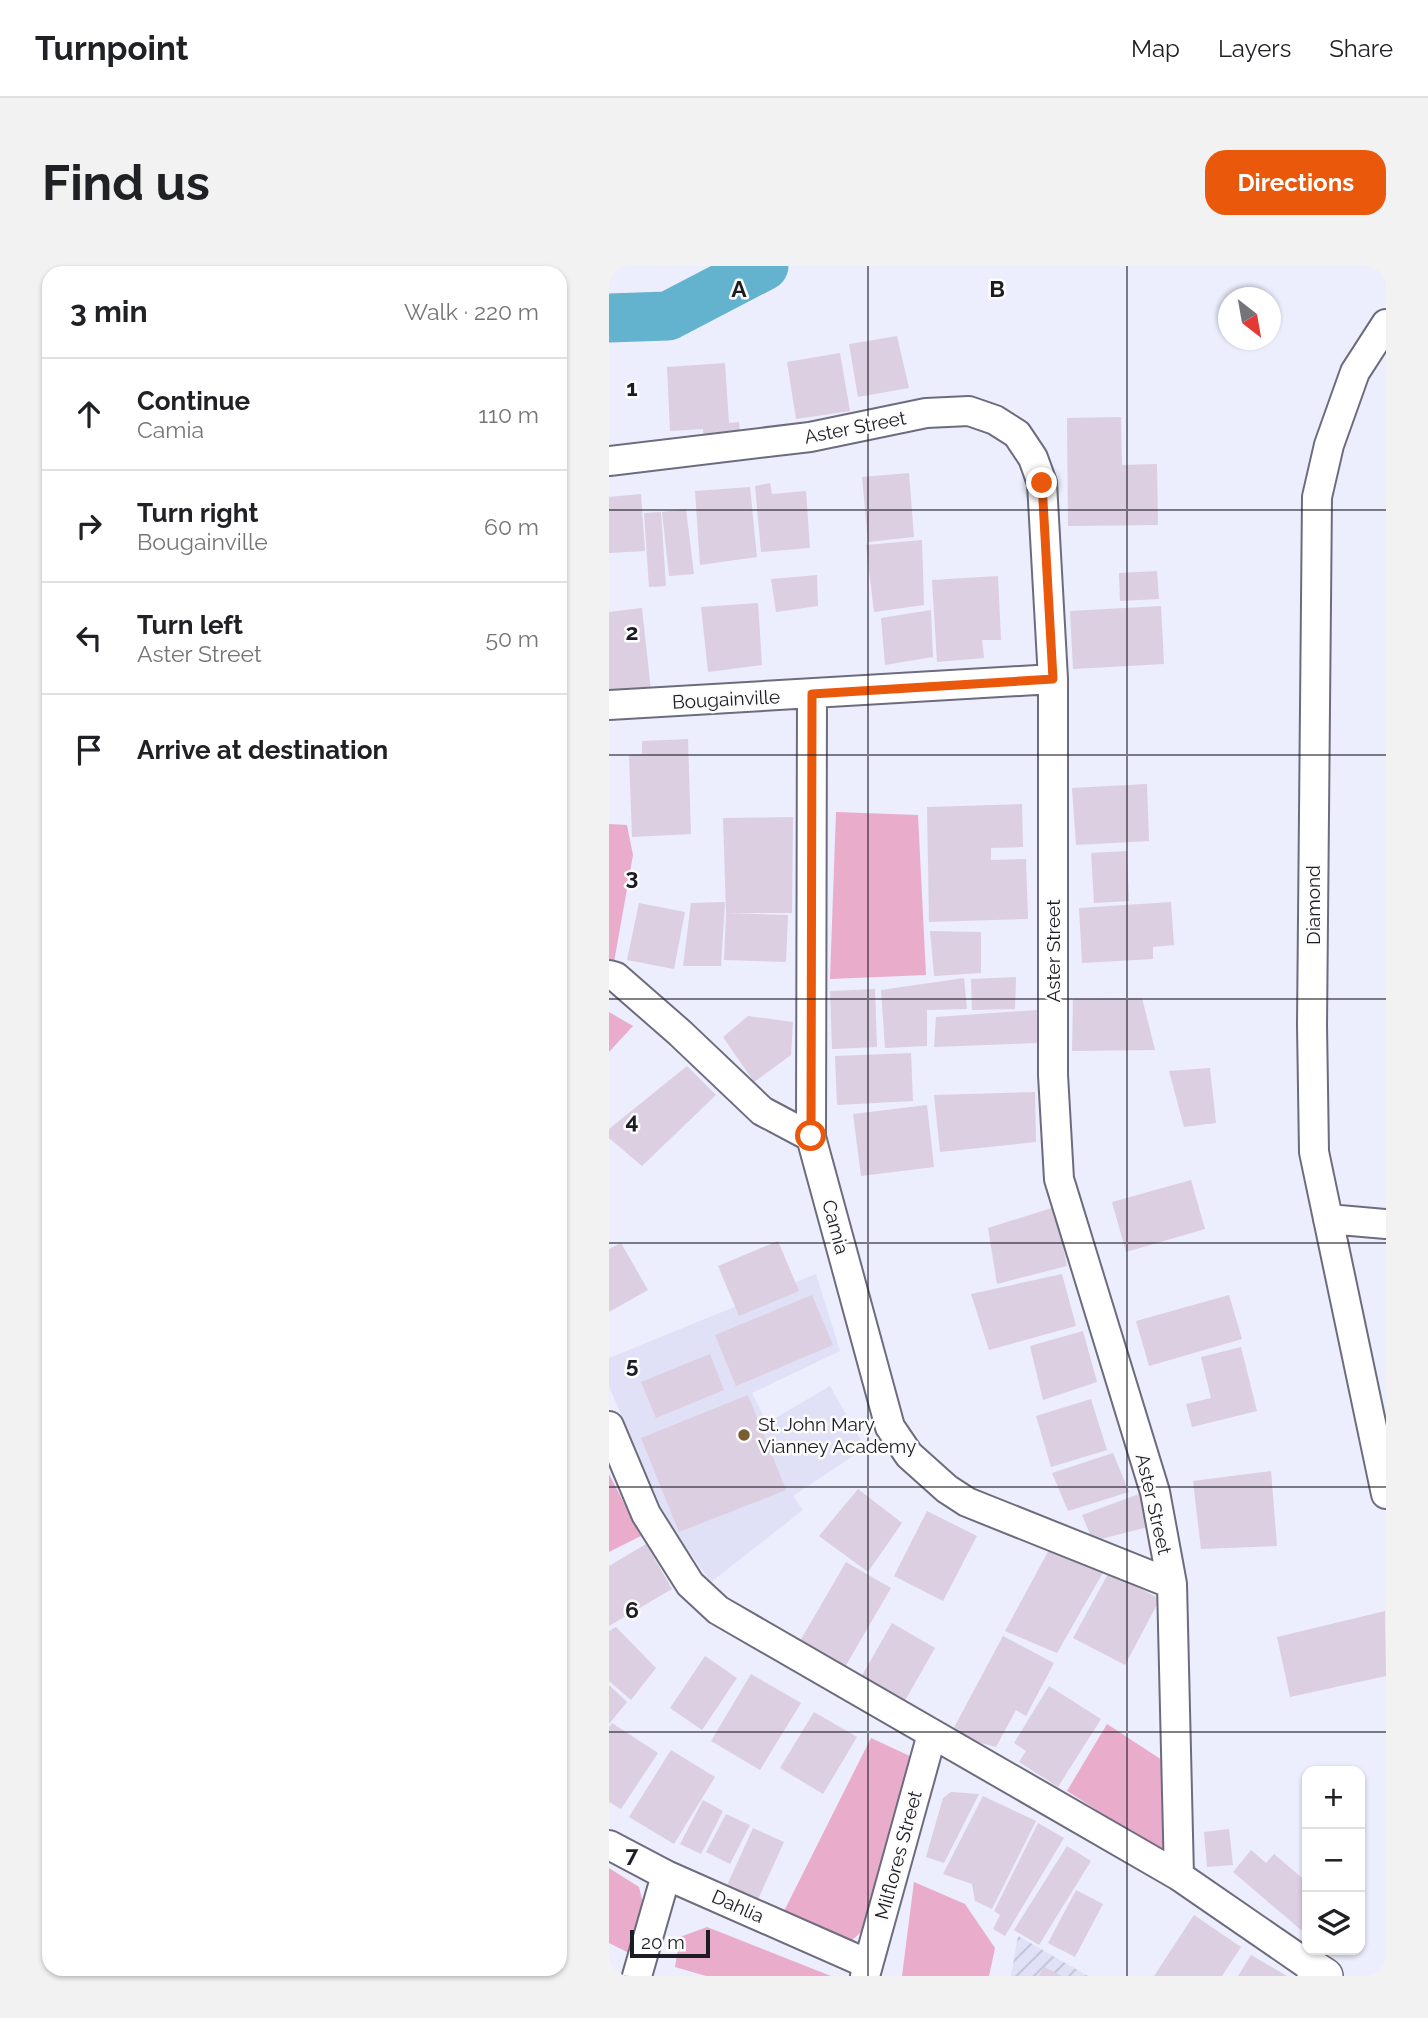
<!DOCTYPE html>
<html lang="en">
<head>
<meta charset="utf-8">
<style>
	:root { --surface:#fff; --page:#f2f2f2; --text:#202124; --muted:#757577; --line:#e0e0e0; --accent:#ea580c }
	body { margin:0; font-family:Raleway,sans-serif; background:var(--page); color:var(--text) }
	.controls { position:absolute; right:21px; bottom:21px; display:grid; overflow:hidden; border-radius:14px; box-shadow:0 2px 5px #0004 }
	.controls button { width:63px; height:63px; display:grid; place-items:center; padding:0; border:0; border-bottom:2px solid var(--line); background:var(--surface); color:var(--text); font:35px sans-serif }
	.compass { position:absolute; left:609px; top:21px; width:63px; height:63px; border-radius:50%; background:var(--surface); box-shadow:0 2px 5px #0004; rotate:149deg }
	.scale { position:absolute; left:21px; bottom:18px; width:80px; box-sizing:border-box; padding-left:7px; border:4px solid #1c1c23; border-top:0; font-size:19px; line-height:24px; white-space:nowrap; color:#1c1c23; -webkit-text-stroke:5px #fcfcfc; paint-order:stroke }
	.stop { position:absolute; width:21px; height:21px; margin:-16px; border:5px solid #ea580c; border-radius:50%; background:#fff }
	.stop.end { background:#ea580c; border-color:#fff; box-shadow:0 2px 7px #0008 }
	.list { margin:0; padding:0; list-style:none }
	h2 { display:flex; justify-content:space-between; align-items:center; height:91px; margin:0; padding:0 28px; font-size:30px }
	h2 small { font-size:23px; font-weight:400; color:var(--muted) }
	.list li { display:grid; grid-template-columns:46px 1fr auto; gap:21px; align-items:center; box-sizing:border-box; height:112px; padding:0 28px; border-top:2px solid var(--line) }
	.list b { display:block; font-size:26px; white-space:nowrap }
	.list p { margin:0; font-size:23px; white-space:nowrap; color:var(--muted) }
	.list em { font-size:23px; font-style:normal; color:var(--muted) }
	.icon { flex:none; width:38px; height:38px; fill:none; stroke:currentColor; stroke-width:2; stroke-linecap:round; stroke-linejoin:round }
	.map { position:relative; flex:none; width:777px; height:1710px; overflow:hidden; border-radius:21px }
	header { display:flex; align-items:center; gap:42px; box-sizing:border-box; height:98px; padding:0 35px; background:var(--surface); border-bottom:2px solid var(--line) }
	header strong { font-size:33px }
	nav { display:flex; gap:38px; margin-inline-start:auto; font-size:24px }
	.intro { display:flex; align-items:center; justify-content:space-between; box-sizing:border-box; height:168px; padding:0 42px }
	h1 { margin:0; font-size:49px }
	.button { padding:18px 32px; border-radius:21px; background:var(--accent); color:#fff; font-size:24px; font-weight:700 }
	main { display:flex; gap:42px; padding:0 42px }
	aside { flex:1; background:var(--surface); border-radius:21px; box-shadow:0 2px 5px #0004 }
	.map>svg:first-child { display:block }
	.built { fill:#e0e0f6 }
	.industrial { fill:url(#industrial-furrows) }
	.green { fill:#eaaccb }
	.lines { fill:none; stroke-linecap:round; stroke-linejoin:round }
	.river { stroke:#64b3ce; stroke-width:49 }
	.building { fill:#dccfe1 }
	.minor-casing { stroke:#6c6c7e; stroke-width:32 }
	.tertiary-casing { stroke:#6c6c7e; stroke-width:38 }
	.minor { stroke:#fff; stroke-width:28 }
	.tertiary { stroke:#fff; stroke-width:35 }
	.route { stroke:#ea580c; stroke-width:9 }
	.grid { fill:none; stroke:#1c1c23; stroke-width:2; stroke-opacity:0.55 }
	.poi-dot { fill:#785e30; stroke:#fcfcfc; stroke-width:2.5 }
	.labels { text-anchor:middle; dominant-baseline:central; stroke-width:5; stroke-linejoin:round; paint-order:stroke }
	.street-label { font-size:19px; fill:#1c1c23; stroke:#fcfcfc }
	.poi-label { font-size:19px; fill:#1c1c23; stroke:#fcfcfc; text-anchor:start }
	.grid-label { font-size:23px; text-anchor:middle; font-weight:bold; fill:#1c1c23; stroke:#fcfcfc; stroke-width:5; stroke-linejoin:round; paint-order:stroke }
</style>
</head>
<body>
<header>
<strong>Turnpoint</strong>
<nav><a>Map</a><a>Layers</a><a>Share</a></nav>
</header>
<div class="intro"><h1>Find us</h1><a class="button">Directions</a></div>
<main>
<aside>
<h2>3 min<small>Walk · 220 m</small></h2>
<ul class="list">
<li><svg class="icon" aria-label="ahead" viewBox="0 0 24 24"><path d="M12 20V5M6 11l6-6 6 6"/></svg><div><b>Continue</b><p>Camia</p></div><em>110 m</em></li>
<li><svg class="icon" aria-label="right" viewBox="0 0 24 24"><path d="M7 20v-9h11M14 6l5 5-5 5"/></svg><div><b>Turn right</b><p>Bougainville</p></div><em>60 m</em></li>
<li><svg class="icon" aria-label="left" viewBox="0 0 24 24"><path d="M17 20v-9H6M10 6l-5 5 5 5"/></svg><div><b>Turn left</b><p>Aster Street</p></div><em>50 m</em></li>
<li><svg class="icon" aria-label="arrive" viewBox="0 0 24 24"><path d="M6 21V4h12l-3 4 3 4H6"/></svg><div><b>Arrive at destination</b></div></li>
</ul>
</aside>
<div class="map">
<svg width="777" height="1710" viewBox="0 0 777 1710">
	<defs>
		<pattern id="industrial-furrows" width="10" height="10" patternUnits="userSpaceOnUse" patternTransform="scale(1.75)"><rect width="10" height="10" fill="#e0e0f6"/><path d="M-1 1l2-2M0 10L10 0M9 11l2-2" fill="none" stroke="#c0c0d3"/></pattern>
	</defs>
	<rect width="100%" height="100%" fill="#ecedfd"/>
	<path class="built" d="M 207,1008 L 231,1085 L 143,1127 L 158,1157 L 221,1120 L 256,1182 L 184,1230 L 194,1244 L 102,1316 L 69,1270 L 50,1238 L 0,1120 L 0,1092 Z"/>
	<path class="industrial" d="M 409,1670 L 479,1710 L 402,1710 Z"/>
	<path class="green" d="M 227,546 L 309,549 L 317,709 L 221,713 Z
		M 0,558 L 18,559 L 24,589 L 4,702 L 0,700 Z
		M 0,746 L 24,760 L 0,786 Z
		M 0,1208 L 32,1270 L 0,1286 Z
		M 498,1458 L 553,1494 L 555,1587 L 458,1525 Z
		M 262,1472 L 305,1492 L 260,1659 L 241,1676 L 173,1649 Z
		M 0,1602 L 30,1621 L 37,1649 L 26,1690 L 0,1677 Z
		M 305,1616 L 356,1638 L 386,1682 L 380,1710 L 293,1710 Z
		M 98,1661 L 222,1710 L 97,1710 L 66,1701 L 71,1671 Z"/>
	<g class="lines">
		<path class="river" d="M 0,52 L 59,50 L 155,0"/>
	</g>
	<path class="building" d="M 288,70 L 300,122 L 249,131 L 240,78 Z
		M 231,87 L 241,145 L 187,153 L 178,96 Z
		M 116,97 L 120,157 L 130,156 L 132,178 L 95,181 L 94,163 L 61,165 L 58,101 Z
		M 512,151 L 513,199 L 548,198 L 549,259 L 459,260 L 458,152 Z
		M 300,207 L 305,271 L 259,276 L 253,211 Z
		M 161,217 L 163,228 L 197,225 L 201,282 L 152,286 L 146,220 Z
		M 141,221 L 148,291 L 91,299 L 86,225 Z
		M 32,228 L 36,285 L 0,287 L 0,231 Z
		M 77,243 L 85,308 L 60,310 L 53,246 Z
		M 52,246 L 57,320 L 40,321 L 35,247 Z
		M 313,274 L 315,339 L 265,346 L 257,279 Z
		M 548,305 L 550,333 L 511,335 L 510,307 Z
		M 208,309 L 209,340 L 167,346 L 162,313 Z
		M 389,310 L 392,374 L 373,374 L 375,392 L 328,396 L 323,314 Z
		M 149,337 L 153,399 L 99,406 L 92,341 Z
		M 552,340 L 555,398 L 464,403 L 461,345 Z
		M 33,342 L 42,425 L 0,433 L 0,346 Z
		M 322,344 L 324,391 L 276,399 L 272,352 Z
		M 79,473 L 82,568 L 23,571 L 20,489 L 33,488 L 33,475 Z
		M 538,518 L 540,575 L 467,579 L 463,522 Z
		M 413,538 L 414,581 L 382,582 L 382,594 L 417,593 L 419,653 L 320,656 L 318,541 Z
		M 184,551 L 183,647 L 117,647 L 114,552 Z
		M 518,585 L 520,635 L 485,637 L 482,587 Z
		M 116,636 L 112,700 L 74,700 L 82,637 Z
		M 562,636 L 565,679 L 544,681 L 544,693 L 473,697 L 470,642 Z
		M 30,637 L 76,646 L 65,703 L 18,694 Z
		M 117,647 L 179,649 L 177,696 L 115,694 Z
		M 321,665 L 372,666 L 372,707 L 325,710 Z
		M 407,711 L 406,743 L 363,744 L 362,713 Z
		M 355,712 L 358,743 L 318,744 L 318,780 L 276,782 L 272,724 Z
		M 266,723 L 268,781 L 223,783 L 221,725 Z
		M 533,732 L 546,784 L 463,785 L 464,733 Z
		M 429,744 L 428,777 L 325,781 L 327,751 Z
		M 139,750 L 184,756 L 182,789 L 145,816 L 114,771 Z
		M 302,787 L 304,835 L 228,839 L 226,790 Z
		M 78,800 L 107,829 L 33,900 L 0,872 L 0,863 Z
		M 601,802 L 607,857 L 575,861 L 560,805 Z
		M 426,826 L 427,876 L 331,886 L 325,829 Z
		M 318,839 L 325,901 L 252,910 L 244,848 Z
		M 582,914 L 596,963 L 517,986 L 503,936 Z
		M 446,941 L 458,1000 L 388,1018 L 379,962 Z
		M 169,975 L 190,1025 L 130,1050 L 109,1000 Z
		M 12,977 L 39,1024 L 0,1046 L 0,983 Z
		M 453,1008 L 467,1060 L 380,1084 L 362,1028 Z
		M 203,1029 L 224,1079 L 127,1120 L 106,1069 Z
		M 620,1029 L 633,1073 L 540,1100 L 527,1055 Z
		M 474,1065 L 488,1116 L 434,1134 L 421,1080 Z
		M 632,1081 L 648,1145 L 583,1161 L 577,1138 L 602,1132 L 592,1091 Z
		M 101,1088 L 115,1124 L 47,1152 L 32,1116 Z
		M 139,1129 L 177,1224 L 70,1266 L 32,1172 Z
		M 482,1133 L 498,1184 L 442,1201 L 427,1150 Z
		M 504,1187 L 520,1226 L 459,1245 L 443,1207 Z
		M 662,1205 L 668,1280 L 592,1283 L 584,1215 Z
		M 249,1223 L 293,1257 L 259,1306 L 210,1270 Z
		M 530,1228 L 543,1260 L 484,1275 L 473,1249 Z
		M 318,1245 L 368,1270 L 334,1335 L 285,1310 Z
		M 37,1278 L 63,1323 L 0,1360 L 0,1300 Z
		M 442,1280 L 496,1303 L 448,1387 L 396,1365 Z
		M 237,1296 L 282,1322 L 236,1401 L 191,1375 Z
		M 500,1306 L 551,1333 L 516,1399 L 464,1372 Z
		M 776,1345 L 777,1410 L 681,1431 L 668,1371 Z
		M 283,1357 L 326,1382 L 294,1438 L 251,1413 Z
		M 7,1361 L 47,1402 L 22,1434 L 0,1415 L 0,1365 Z
		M 394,1370 L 445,1397 L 417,1450 L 407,1444 L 387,1481 L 341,1469 Z
		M 96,1390 L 128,1412 L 93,1464 L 61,1442 Z
		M 142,1408 L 192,1437 L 151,1504 L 102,1475 Z
		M 0,1419 L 18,1436 L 0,1458 Z
		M 440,1420 L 492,1453 L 449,1521 L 410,1496 L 417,1485 L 405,1477 Z
		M 205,1446 L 248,1471 L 214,1528 L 171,1502 Z
		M 3,1457 L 49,1487 L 12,1543 L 0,1536 L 0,1461 Z
		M 62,1484 L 106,1511 L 65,1578 L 20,1551 Z
		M 342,1526 L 370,1528 L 335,1597 L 317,1591 L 334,1532 Z
		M 374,1530 L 427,1555 L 383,1643 L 366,1635 L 363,1618 L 334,1608 Z
		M 94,1534 L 114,1545 L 92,1588 L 71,1578 Z
		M 117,1548 L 141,1559 L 121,1598 L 97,1586 Z
		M 429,1557 L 455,1572 L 396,1670 L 384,1663 L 391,1649 L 385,1645 Z
		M 144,1562 L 175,1576 L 146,1640 L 115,1626 Z
		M 620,1563 L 624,1599 L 598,1601 L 595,1566 Z
		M 458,1580 L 482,1595 L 430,1679 L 405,1664 Z
		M 642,1584 L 657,1597 L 665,1588 L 698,1616 L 693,1624 L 698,1628 L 698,1656 L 692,1664 L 624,1606 Z
		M 467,1624 L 494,1638 L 466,1691 L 439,1677 Z
		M 585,1649 L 632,1681 L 613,1710 L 545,1710 Z
		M 642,1689 L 678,1710 L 629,1710 Z
		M 435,1701 L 453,1710 L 430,1710 Z"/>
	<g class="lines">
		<g class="minor-casing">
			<path id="minor" d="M 777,58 L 746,106 L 720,179 L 708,231 L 703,759 L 705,886 L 777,1228
				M 0,195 L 201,171 L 317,147 L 360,145 L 386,154 L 408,168 L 424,192 L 433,217 L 444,413 L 444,809 L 450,913 L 546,1226 L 563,1318 L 570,1610
				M 203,428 L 202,871 L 281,1161 L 300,1189 L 338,1223 L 358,1236 L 563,1318
				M 0,439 L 444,413
				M 0,709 L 7,711 L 71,767 L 153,845 L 202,871
				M 719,953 L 777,958
				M 0,1160 L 37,1248 L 81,1318 L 109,1344 L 570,1610 L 705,1703
				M 0,1579 L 57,1609 L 259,1698
				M 28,1710 L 57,1609
				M 256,1710 L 323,1468"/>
		</g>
		<g class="tertiary-casing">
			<path id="tertiary" d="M 705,1703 L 716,1710"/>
		</g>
		<use href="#minor" class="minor"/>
		<use href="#tertiary" class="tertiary"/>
	</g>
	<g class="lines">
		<path class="route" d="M 202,870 L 203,428 L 444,413 L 433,217"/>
	</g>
	<path class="grid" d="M 259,0 L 259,1710M 518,0 L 518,1710M 0,244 L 777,244M 0,489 L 777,489M 0,733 L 777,733M 0,977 L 777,977M 0,1221 L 777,1221M 0,1466 L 777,1466"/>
	<circle class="poi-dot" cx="135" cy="1169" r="7"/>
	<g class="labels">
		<g class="street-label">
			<text transform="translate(246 161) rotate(-11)">Aster Street</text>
			<text transform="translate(117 433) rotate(-3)">Bougainville</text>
			<text transform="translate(704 639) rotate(-90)">Diamond</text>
			<text transform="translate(444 685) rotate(-90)">Aster Street</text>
			<text transform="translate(227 961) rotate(75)">Camia</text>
			<text transform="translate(545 1238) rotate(77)">Aster Street</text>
			<text transform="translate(289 1589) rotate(-75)">Milflores Street</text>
			<text transform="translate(129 1640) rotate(24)">Dahlia</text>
		</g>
		<g class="poi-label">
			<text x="149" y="1158">St. John Mary<tspan x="149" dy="22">Vianney Academy</tspan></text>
		</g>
	</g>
	<g class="grid-label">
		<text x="130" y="31">A</text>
		<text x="388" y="31">B</text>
		<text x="23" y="130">1</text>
		<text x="23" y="374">2</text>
		<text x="23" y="619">3</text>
		<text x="23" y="863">4</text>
		<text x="23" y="1107">5</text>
		<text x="23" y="1352">6</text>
		<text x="23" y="1596">7</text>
	</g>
</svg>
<div class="controls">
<button>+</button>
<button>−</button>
<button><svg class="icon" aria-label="layers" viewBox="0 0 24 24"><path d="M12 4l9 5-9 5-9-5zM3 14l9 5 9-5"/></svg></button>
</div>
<svg class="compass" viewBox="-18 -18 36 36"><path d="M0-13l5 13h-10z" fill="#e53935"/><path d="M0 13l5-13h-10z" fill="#757577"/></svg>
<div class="scale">20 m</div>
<div class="stop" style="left:202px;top:870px"></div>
<div class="stop end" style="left:433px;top:217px"></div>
</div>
</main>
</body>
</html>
